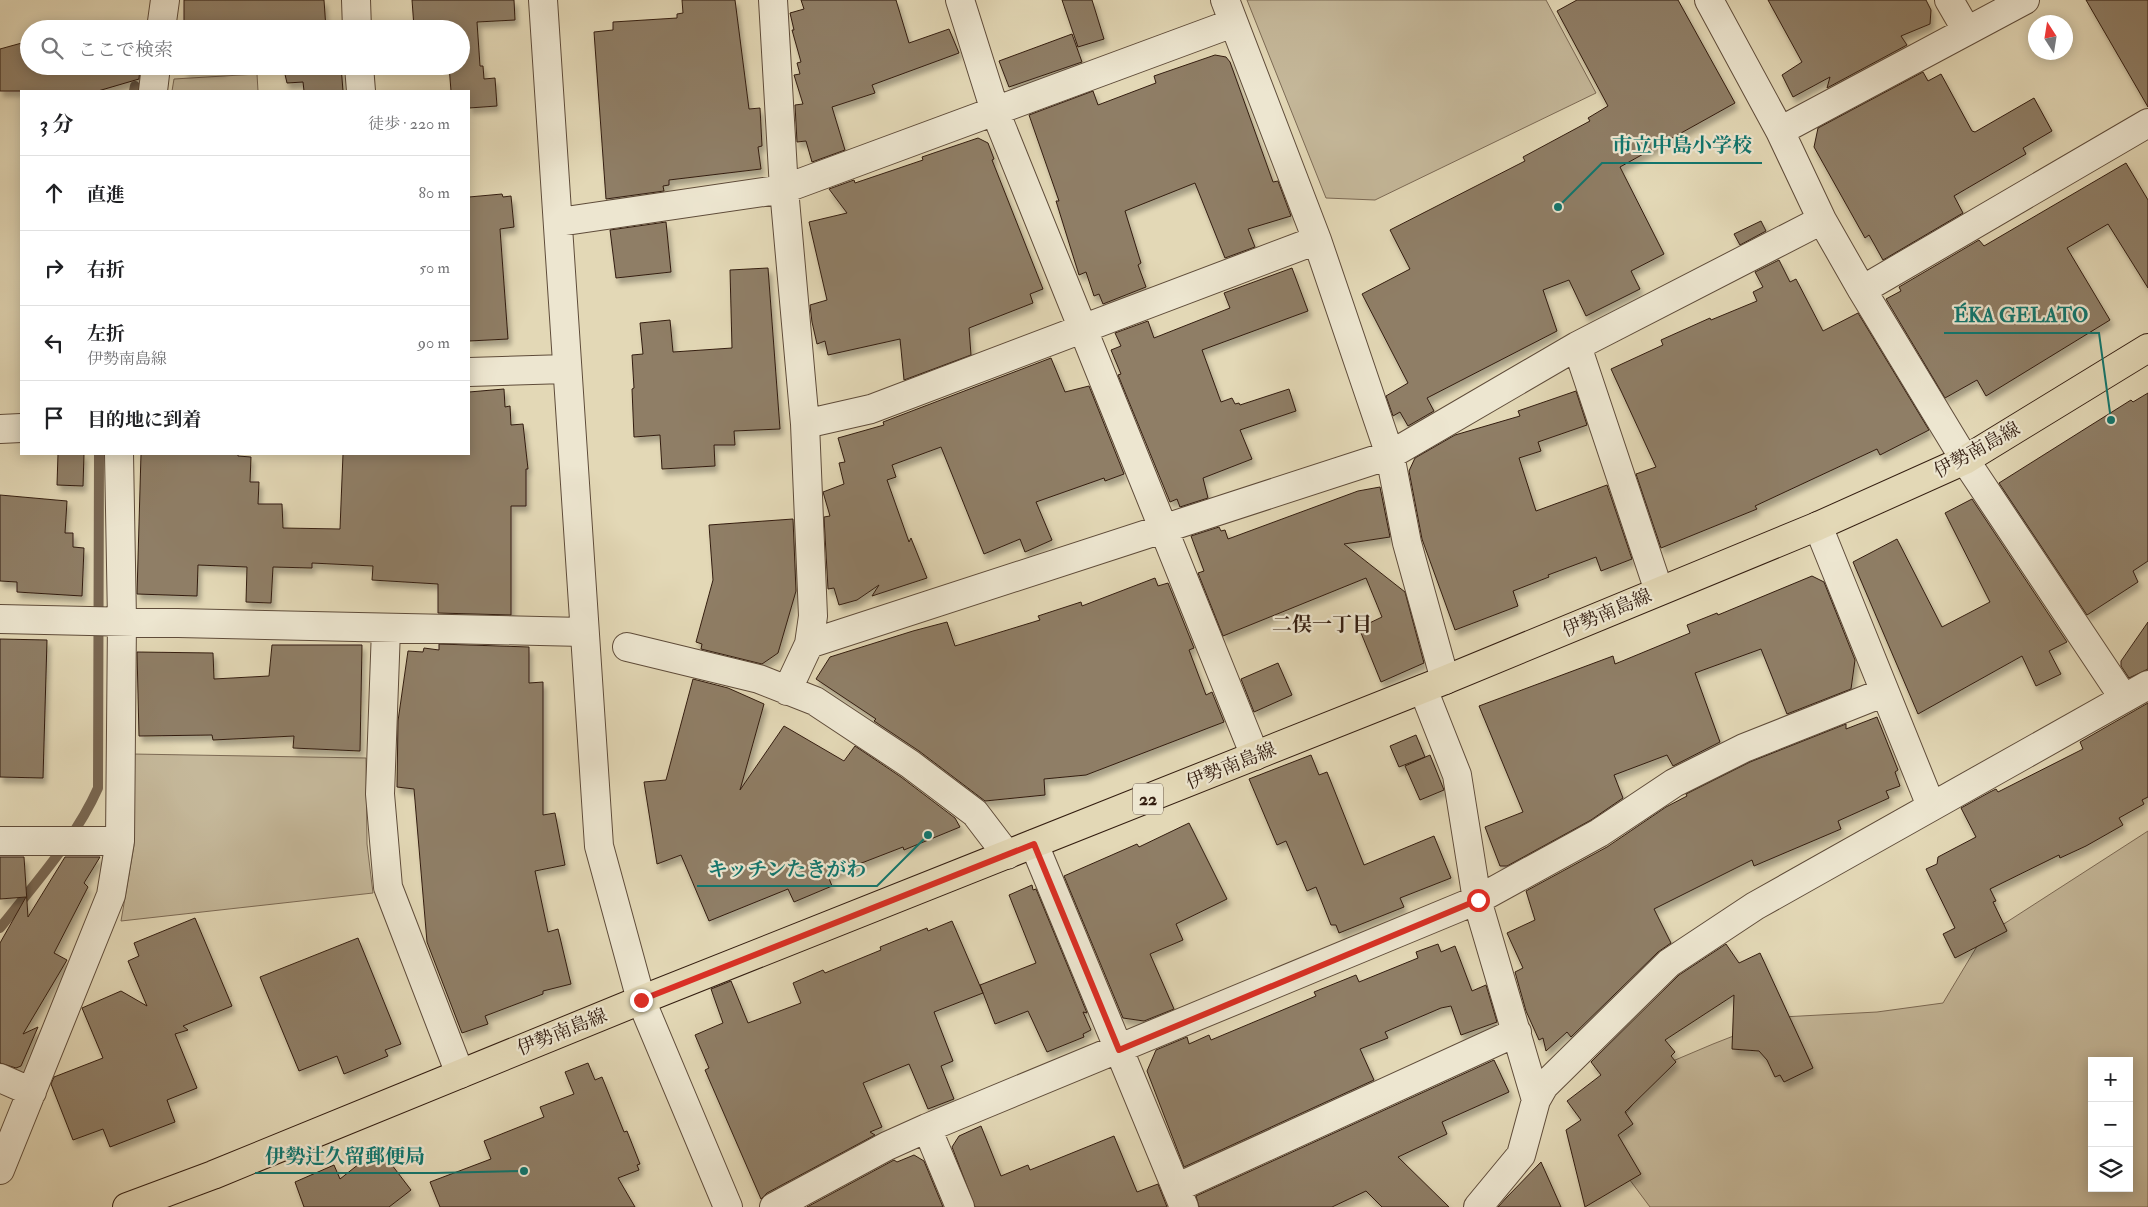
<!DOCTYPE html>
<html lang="ja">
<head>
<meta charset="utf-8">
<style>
	:root { --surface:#fff; --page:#f6f6f6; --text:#202124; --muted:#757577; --line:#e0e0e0 }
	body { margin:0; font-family:"IM FELL Double Pica","Noto Serif JP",serif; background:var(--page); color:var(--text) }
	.controls { position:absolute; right:15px; bottom:15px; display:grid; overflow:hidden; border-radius:0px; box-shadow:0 2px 12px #0003 }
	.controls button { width:45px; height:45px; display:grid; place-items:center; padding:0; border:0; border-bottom:1px solid var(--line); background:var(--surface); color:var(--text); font:25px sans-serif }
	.compass { position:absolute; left:2028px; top:15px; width:45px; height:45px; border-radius:50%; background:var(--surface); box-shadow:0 2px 12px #0003; rotate:348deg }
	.stop { position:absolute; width:15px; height:15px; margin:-11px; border:4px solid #d93025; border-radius:50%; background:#fff }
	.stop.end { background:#d93025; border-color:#fff; box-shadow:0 1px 5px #0008 }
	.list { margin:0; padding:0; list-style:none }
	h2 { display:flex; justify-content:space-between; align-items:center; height:65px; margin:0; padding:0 20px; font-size:21px }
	h2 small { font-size:16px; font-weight:400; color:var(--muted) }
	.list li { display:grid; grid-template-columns:32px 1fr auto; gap:15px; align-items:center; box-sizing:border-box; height:75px; padding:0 20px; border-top:1px solid var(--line) }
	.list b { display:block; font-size:19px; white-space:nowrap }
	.list p { margin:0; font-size:16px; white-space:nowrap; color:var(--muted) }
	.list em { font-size:16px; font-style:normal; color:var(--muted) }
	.icon { flex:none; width:28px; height:28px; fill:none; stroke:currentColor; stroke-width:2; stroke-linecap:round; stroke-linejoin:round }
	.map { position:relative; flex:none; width:2148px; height:1207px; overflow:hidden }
	.search { position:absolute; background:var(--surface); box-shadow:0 2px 12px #0003; left:20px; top:20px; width:450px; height:55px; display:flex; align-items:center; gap:12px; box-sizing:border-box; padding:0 18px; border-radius:28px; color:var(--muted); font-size:19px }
	.panel { position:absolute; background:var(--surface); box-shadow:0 2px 12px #0003; left:20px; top:90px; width:450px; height:365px; border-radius:0px }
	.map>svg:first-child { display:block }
	.green { fill:#c5b89a; stroke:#7c6a55; fill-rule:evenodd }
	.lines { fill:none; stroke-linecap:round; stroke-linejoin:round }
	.stream { stroke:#796752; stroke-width:10 }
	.building { fill:#8f7e66; stroke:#331d10; filter:url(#shadow) }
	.minor-casing { stroke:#5f4c3a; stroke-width:30 }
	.major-casing { stroke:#331d10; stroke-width:30 }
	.minor { stroke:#ede6d0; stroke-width:28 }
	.major { stroke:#e3d8b6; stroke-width:28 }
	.route { stroke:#d93025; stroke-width:6 }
	.labels { text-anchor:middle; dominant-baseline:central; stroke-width:4.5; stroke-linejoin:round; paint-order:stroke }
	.shield { fill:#ede6d0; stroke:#6b594a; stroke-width:1 }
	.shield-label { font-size:18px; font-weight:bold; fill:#331d10 }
	.street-label { font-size:19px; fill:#331d10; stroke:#ede6d0 }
	.neighbourhood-label { font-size:20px; font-weight:bold; fill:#331d10; stroke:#ede6d0 }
	.leader { fill:none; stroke:#0f766e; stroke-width:2 }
	.callout-dot { fill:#0f766e; stroke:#ede6d0; stroke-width:2 }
	.callout-label { font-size:20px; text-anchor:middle; font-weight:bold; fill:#0f766e; stroke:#ede6d0; stroke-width:4.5; stroke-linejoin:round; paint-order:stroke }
</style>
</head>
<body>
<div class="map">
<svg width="2148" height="1207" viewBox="0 0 2148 1207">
	<defs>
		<filter id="shadow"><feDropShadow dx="3" dy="5.5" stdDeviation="2.5" flood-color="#0004"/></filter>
	</defs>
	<rect width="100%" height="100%" fill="#e3d8b6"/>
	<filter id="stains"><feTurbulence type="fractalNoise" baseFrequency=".004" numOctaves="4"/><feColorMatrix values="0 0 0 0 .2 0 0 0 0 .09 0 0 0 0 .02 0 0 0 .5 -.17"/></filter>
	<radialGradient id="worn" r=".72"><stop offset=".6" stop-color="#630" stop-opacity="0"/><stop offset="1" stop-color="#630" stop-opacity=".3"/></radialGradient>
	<path class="green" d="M 1247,0 L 1546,0 L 1596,93 L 1375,200 L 1326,198 Z
		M 257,74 L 258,91 L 172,91 L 174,79 Z
		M 132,754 L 366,758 L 367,844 L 373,893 L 121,921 L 134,845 Z
		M 2148,831 L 2148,1207 L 1650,1207 L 1603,1144 L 1661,1066 L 1713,1044 L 1782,1017 L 1877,1012 L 1943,1003 L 1982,938 ZM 2092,1061 L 2129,1061 L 2129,1188 L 2092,1188 Z"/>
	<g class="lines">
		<path class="stream" d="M 134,91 L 135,86
			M 0,928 C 34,884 75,840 98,788 L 99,454"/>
	</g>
	<path class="building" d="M 184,0 L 324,0 L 326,29 L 184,29 Z
		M 412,0 L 514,0 L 515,20 L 477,22 L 480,66 L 483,66 L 484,79 L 495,78 L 497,106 L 469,108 L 469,91 L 451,91 L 449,66 L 461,66 L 461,29 L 446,29 L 446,24 L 414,27 Z
		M 682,0 L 735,0 L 749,109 L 760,108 L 762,146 L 758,147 L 761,169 L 669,180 L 669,185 L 663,186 L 664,191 L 606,199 L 594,32 L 613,30 L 613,22 L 677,18 L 677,14 L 683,13 Z
		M 801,0 L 896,0 L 909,43 L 949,29 L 959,53 L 872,85 L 875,93 L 832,107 L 845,150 L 812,162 L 806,141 L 797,142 L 795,105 L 803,104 L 794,75 L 800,74 L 797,63 L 801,62 L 792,30 L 794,30 L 790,13 L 804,9 Z
		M 1062,0 L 1092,0 L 1104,39 L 1078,47 Z
		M 1577,0 L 1678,0 L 1735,103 L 1620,167 L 1664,254 L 1631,271 L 1640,289 L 1586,316 L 1569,280 L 1543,290 L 1557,331 L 1427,398 L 1434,411 L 1408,426 L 1400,412 L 1393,416 L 1386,396 L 1408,383 L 1362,294 L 1410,269 L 1390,230 L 1525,161 L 1523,157 L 1590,121 L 1588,118 L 1608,106 L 1557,11 Z
		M 1768,0 L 1926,0 L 1931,10 L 1930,24 L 1901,36 L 1907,45 L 1827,88 L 1830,77 L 1793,97 L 1782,75 L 1802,62 Z
		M 2086,0 L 2148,0 L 2148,107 Z
		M 1072,34 L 1082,62 L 1009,87 L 999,61 Z
		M 29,41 L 29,66 L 140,66 L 139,79 L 98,91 L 0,91 L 0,49 Z
		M 1215,55 L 1226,57 L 1230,62 L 1273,182 L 1278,181 L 1291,216 L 1248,229 L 1255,247 L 1225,258 L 1195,183 L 1125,211 L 1141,263 L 1138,265 L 1146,287 L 1103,304 L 1099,294 L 1094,296 L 1086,272 L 1079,275 L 1056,201 L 1059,201 L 1029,115 L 1093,91 L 1098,105 L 1156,83 L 1154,76 Z
		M 185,66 L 223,66 L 223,70 L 185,71 Z
		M 283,66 L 341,66 L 343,91 L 304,91 L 303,82 L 287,83 Z
		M 1923,72 L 1928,81 L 1941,74 L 1972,131 L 1975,132 L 2034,98 L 2052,131 L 2023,148 L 2026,154 L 1954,196 L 1963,213 L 1883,260 L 1869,235 L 1865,238 L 1814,147 L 1818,128 Z
		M 978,138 L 988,143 L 994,159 L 992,160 L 1043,289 L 1030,294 L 1033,303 L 969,328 L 971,355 L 904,380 L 900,339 L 828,355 L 825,341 L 817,344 L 812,322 L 810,305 L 827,300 L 809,222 L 847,213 L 829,189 L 854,180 L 855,183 L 923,160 L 922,157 Z
		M 2126,163 L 2148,200 L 2148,288 L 2108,224 L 2067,248 L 2110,320 L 1986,396 L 1977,380 L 1945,398 L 1886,299 L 1901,291 L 1899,287 L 1979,240 L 1984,246 Z
		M 502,194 L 503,197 L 511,196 L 514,227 L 500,229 L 508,339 L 469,341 L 469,197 Z
		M 1761,221 L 1766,231 L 1740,245 L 1734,234 Z
		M 666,222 L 671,272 L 616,278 L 610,230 Z
		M 1779,260 L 1790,282 L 1796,279 L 1823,331 L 1858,313 L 1929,430 L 1880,455 L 1877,449 L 1755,506 L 1757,509 L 1661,548 L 1636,474 L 1656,467 L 1611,369 L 1663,345 L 1661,340 L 1710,318 L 1711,320 L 1757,301 L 1753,292 L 1763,287 L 1755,272 Z
		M 768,268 L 780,429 L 734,431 L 735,445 L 714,445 L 715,466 L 662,469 L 660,435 L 634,437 L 632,389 L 634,388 L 632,355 L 643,354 L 640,323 L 670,320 L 673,352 L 732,348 L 730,270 Z
		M 1292,268 L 1308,311 L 1202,350 L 1221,402 L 1232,398 L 1235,404 L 1239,403 L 1240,405 L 1289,389 L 1296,411 L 1240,430 L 1252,459 L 1203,478 L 1208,498 L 1180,507 L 1177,499 L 1170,502 L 1118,375 L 1121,374 L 1111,350 L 1121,346 L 1115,333 L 1148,321 L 1154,338 L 1230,308 L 1224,293 Z
		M 1051,358 L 1065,392 L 1089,386 L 1124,474 L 1105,481 L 1104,478 L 1036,502 L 1052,540 L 1025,552 L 1020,539 L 984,554 L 941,447 L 892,465 L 896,477 L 887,480 L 909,542 L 911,538 L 927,578 L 872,596 L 879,585 L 857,600 L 839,605 L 834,588 L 828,589 L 824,517 L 830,516 L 823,492 L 844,484 L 839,463 L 845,462 L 838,438 L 884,425 L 883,422 Z
		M 504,389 L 505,407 L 510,406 L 511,425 L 523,424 L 528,469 L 526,469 L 526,506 L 511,506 L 511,615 L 438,613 L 438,584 L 372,580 L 373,566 L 312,563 L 312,568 L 273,567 L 271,603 L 246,602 L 247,567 L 198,565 L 197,596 L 137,594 L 141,454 L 238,454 L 238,456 L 251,457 L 250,482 L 259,482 L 258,504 L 282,504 L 283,528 L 340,529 L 343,454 L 469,454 L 469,392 Z
		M 1576,391 L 1587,425 L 1538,442 L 1541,451 L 1519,458 L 1536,511 L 1607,485 L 1632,559 L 1601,571 L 1596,557 L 1548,575 L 1549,577 L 1513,591 L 1518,606 L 1455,630 L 1422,539 L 1409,471 L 1415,458 L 1455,435 L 1520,416 L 1518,411 Z
		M 2148,393 L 2148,561 L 2133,571 L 2138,582 L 2087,615 L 1999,483 L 2131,400 L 2133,402 Z
		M 58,454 L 84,454 L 83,486 L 57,485 Z
		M 1380,487 L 1390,537 L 1344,544 L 1405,592 L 1424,663 L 1381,682 L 1359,628 L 1382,617 L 1366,578 L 1223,636 L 1198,573 L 1204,571 L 1191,536 L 1219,527 L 1221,531 L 1225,530 L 1228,539 L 1358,491 Z
		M 0,495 L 67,501 L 65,533 L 73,533 L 73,547 L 84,548 L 82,596 L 17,592 L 17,582 L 0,581 Z
		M 1972,499 L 2067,642 L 2049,651 L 2061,674 L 2036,686 L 2022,656 L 1918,714 L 1853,562 L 1897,539 L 1942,627 L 1990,602 L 1945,513 Z
		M 793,519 L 796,591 L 778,653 L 762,664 L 701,649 L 702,644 L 696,642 L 713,580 L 709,525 Z
		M 1812,576 L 1824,582 L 1855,660 L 1851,689 L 1787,714 L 1761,649 L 1695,673 L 1720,742 L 1673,766 L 1667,755 L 1614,775 L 1623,798 L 1591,820 L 1507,866 L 1500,866 L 1485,827 L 1523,812 L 1479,706 L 1613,656 L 1615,664 L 1690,633 L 1687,625 L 1717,613 L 1718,615 Z
		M 1155,578 L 1158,586 L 1168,583 L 1194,648 L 1189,650 L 1206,695 L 1212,692 L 1224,722 L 1086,775 L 1044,779 L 1045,795 L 985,801 L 919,751 L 874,721 L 876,719 L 816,679 L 830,657 L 913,631 L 947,622 L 955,646 L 1040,620 L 1038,616 L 1081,602 L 1082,606 Z
		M 2148,622 L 2148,669 L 2129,678 L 2121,666 L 2121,661 Z
		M 0,639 L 47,640 L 43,778 L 0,777 Z
		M 439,644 L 529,647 L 529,683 L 543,682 L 543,815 L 555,813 L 565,865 L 535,871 L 548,932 L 558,929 L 571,984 L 543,991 L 543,994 L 485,1016 L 488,1024 L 462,1033 L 427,942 L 414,789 L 397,787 L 398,721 L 408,651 L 423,652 L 424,648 L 439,650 Z
		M 272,645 L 362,645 L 360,751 L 293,748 L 294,736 L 213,740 L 212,735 L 139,736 L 137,652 L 213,653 L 214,679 L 269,676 Z
		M 1278,663 L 1292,695 L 1254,712 L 1241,679 Z
		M 693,679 L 728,688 L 764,704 L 740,790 L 784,726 L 844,761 L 855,746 L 901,777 L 955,818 L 960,827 L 904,850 L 903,847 L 828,876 L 832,886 L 794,902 L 788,889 L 709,921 L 681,855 L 657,864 L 644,782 L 666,780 Z
		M 2148,703 L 2148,797 L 2142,800 L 2144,804 L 2119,818 L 2123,825 L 2086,846 L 2060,858 L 2059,855 L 1990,889 L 1996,901 L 1993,902 L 2007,931 L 1955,958 L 1943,934 L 1955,928 L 1926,869 L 1937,864 L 1938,857 L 1976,837 L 1961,808 L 1990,792 L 1996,789 L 1998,792 L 2083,749 L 2080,742 Z
		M 1877,717 L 1898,770 L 1895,772 L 1900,786 L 1886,791 L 1889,798 L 1838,821 L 1841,829 L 1754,866 L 1752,860 L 1654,909 L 1671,943 L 1658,952 L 1571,1037 L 1567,1032 L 1546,1051 L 1543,1038 L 1539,1040 L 1526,1011 L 1515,972 L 1523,968 L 1507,933 L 1535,920 L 1526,891 L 1607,847 L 1666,807 L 1687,796 L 1686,794 L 1750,762 L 1846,724 L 1846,729 Z
		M 1416,735 L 1425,757 L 1399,767 L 1390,746 Z
		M 1311,755 L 1319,775 L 1327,772 L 1364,865 L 1434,836 L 1451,878 L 1400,898 L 1404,907 L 1339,933 L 1336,925 L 1331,925 L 1316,887 L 1307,891 L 1286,841 L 1277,845 L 1249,779 Z
		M 1430,755 L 1444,790 L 1420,800 L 1405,766 Z
		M 1189,823 L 1227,899 L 1176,924 L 1183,940 L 1150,954 L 1174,1009 L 1144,1021 L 1123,1018 L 1064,876 L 1137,844 L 1139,847 Z
		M 0,857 L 24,857 L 28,917 L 65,857 L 100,857 L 84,883 L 88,887 L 54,953 L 67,960 L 23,1034 L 38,1027 L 21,1066 L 16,1068 L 0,1063 L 0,943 L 26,897 L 0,899 Z
		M 1032,885 L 1033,890 L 1036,889 L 1087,1013 L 1083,1012 L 1091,1030 L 1083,1034 L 1084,1037 L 1047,1052 L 1028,1011 L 995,1024 L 980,985 L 1036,963 L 1009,895 Z
		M 195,918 L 232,1006 L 183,1026 L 188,1030 L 175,1034 L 197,1088 L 167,1100 L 175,1122 L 110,1147 L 103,1129 L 73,1140 L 51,1084 L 54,1077 L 103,1058 L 82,1008 L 121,991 L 147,1006 L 128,961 L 139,956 L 134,943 Z
		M 952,921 L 983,993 L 934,1012 L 953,1061 L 941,1066 L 954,1099 L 928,1109 L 909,1064 L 863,1083 L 882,1127 L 870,1132 L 875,1135 L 767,1193 L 761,1199 L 705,1070 L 709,1068 L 695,1035 L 723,1023 L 711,989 L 731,981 L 748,1023 L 801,1003 L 793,983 L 823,970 L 825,973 L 881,950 L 880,947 L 927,928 L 928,931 Z
		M 358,938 L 401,1044 L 385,1050 L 388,1056 L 344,1074 L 337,1056 L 299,1071 L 260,977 Z
		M 1438,944 L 1441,952 L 1455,946 L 1472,991 L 1486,985 L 1497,1022 L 1461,1035 L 1451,1006 L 1441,1008 L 1385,1032 L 1388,1038 L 1360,1049 L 1374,1080 L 1184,1167 L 1147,1071 L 1156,1050 L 1187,1037 L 1189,1044 L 1209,1035 L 1211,1040 L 1316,996 L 1314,992 L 1356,975 L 1359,982 L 1418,958 L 1416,952 Z
		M 1726,944 L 1739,963 L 1760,953 L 1813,1068 L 1784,1082 L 1780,1075 L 1775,1077 L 1767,1060 L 1759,1051 L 1732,1049 L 1734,995 L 1665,1040 L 1675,1052 L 1671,1056 L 1676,1062 L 1625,1112 L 1633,1124 L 1618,1135 L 1641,1174 L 1585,1207 L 1566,1130 L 1581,1120 L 1567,1101 L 1601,1075 L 1591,1062 L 1679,975 Z
		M 1494,1060 L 1509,1092 L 1442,1122 L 1447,1134 L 1398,1157 L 1449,1207 L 1382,1207 L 1366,1191 L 1332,1207 L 1199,1207 L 1196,1196 Z
		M 588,1063 L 595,1080 L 602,1077 L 624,1132 L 627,1131 L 640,1164 L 637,1165 L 639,1170 L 618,1178 L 635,1207 L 440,1207 L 430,1182 L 491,1159 L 484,1141 L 544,1117 L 540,1107 L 574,1094 L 565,1072 Z
		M 981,1126 L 1001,1176 L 1028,1165 L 1030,1170 L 1114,1136 L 1137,1192 L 1158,1184 L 1167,1207 L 975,1207 L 952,1147 L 959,1136 Z
		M 379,1148 L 411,1190 L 389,1207 L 304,1207 L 295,1182 L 334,1165 L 340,1179 Z
		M 914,1155 L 924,1161 L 943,1207 L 807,1207 L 894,1160 L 897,1162 Z
		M 1541,1162 L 1561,1207 L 1498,1207 L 1507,1197 Z"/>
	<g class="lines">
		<g class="minor-casing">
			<path id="minor" d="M 356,0 L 357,29
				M 543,0 L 599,846 L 641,1000 L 728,1207
				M 773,0 L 784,189 L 805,424 L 813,616 L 809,644
				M 960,0 L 995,111 L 1255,756
				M 1225,0 L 1317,240 L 1390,455 L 1407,543 L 1445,680
				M 1709,0 L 1780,131 L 1822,220 L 1862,290 L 1965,460 L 2123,697
				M 1949,0 L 1967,31
				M 161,29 L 165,0
				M 359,66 L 361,91
				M 153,91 L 156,66
				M 1780,131 L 2025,0
				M 559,222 L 784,189 L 1233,23
				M 1862,290 L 2148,123
				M 1577,346 L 1659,591
				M 469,372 L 566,369
				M 805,424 L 871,409 L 1317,240
				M 0,429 L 21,428
				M 1818,526 L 1931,806
				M 0,619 L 583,632
				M 386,629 L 380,794 L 388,887 L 460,1074
				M 627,647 L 759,679 L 815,701 L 910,764 L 975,813 L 1007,855
				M 1423,689 L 1457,775 L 1477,900 L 1536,1100
				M 787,691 L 809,644 L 1390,455 L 1577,346 L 1822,220
				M 0,841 L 120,841
				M 1034,844 L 1184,1207
				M 0,1078 L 32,1092
				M 927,1128 L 960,1207
				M 0,1170 L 111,895 L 120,841 L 122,620 L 119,454
				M 1176,1188 L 1517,1032
				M 774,1207 L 887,1146 L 927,1128 L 1477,900 L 1599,833 L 1674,783 L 1744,748 L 1885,692
				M 1478,1207 L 1521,1155 L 1536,1100 L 1544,1086 L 1669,963 L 1755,906 L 2148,685"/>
		</g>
		<g class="major-casing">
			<path id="major" d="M 127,1207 L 213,1175 L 641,1000 L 1445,680 L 1818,526 L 1965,460 L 2148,348"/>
		</g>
		<use href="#minor" class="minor"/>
		<use href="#major" class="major"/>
	</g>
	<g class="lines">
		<path class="route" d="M 641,1000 L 1034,844 L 1119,1050 L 1478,900"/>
	</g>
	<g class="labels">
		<rect class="shield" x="1133" y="783.5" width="30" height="31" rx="4"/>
		<g class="shield-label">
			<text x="1148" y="799">22</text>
		</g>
		<g class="street-label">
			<text transform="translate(1977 450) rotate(-29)">伊勢南島線</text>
			<text transform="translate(1607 613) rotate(-23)">伊勢南島線</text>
			<text transform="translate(1231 766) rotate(-22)">伊勢南島線</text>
			<text transform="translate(562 1032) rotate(-22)">伊勢南島線</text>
		</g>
		<g class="neighbourhood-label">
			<text x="1322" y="624">二俣一丁目</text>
		</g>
	</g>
	<path class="leader" d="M1558 207L1602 163H1762M2111 420L2099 333H1944M928 835L877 886H697M524 1171L435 1173H255"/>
	<g class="callout-dot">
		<circle cx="1558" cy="207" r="5"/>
		<circle cx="2111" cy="420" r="5"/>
		<circle cx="928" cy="835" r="5"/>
		<circle cx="524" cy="1171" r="5"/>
	</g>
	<g class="callout-label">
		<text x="1682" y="152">市立中島小学校</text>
		<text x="2021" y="322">ÉKA GELATO</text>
		<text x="787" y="876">キッチンたきがわ</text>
		<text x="345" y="1163">伊勢辻久留郵便局</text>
	</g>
	<rect width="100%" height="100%" filter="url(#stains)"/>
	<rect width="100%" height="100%" fill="url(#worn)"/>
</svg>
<div class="controls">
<button>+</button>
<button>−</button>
<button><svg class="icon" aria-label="layers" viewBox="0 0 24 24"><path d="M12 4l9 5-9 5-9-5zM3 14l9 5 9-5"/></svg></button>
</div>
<svg class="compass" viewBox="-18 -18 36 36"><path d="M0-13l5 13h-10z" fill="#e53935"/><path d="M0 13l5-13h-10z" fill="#757577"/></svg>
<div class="stop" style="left:1478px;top:900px"></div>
<div class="stop end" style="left:641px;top:1000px"></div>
<div class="search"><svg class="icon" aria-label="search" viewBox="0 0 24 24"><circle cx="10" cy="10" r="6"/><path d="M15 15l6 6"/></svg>ここで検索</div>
<section class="panel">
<h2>3 分<small>徒歩 · 220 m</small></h2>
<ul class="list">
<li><svg class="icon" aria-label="ahead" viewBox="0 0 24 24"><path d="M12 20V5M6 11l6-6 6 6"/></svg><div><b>直進</b></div><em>80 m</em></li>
<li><svg class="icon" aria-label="right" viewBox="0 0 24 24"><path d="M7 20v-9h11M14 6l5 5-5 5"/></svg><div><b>右折</b></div><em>50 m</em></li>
<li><svg class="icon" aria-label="left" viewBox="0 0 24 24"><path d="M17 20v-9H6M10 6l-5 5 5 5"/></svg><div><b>左折</b><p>伊勢南島線</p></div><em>90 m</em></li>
<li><svg class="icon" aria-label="arrive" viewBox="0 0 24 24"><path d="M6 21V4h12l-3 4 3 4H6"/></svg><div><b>目的地に到着</b></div></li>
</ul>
</section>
</div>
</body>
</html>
